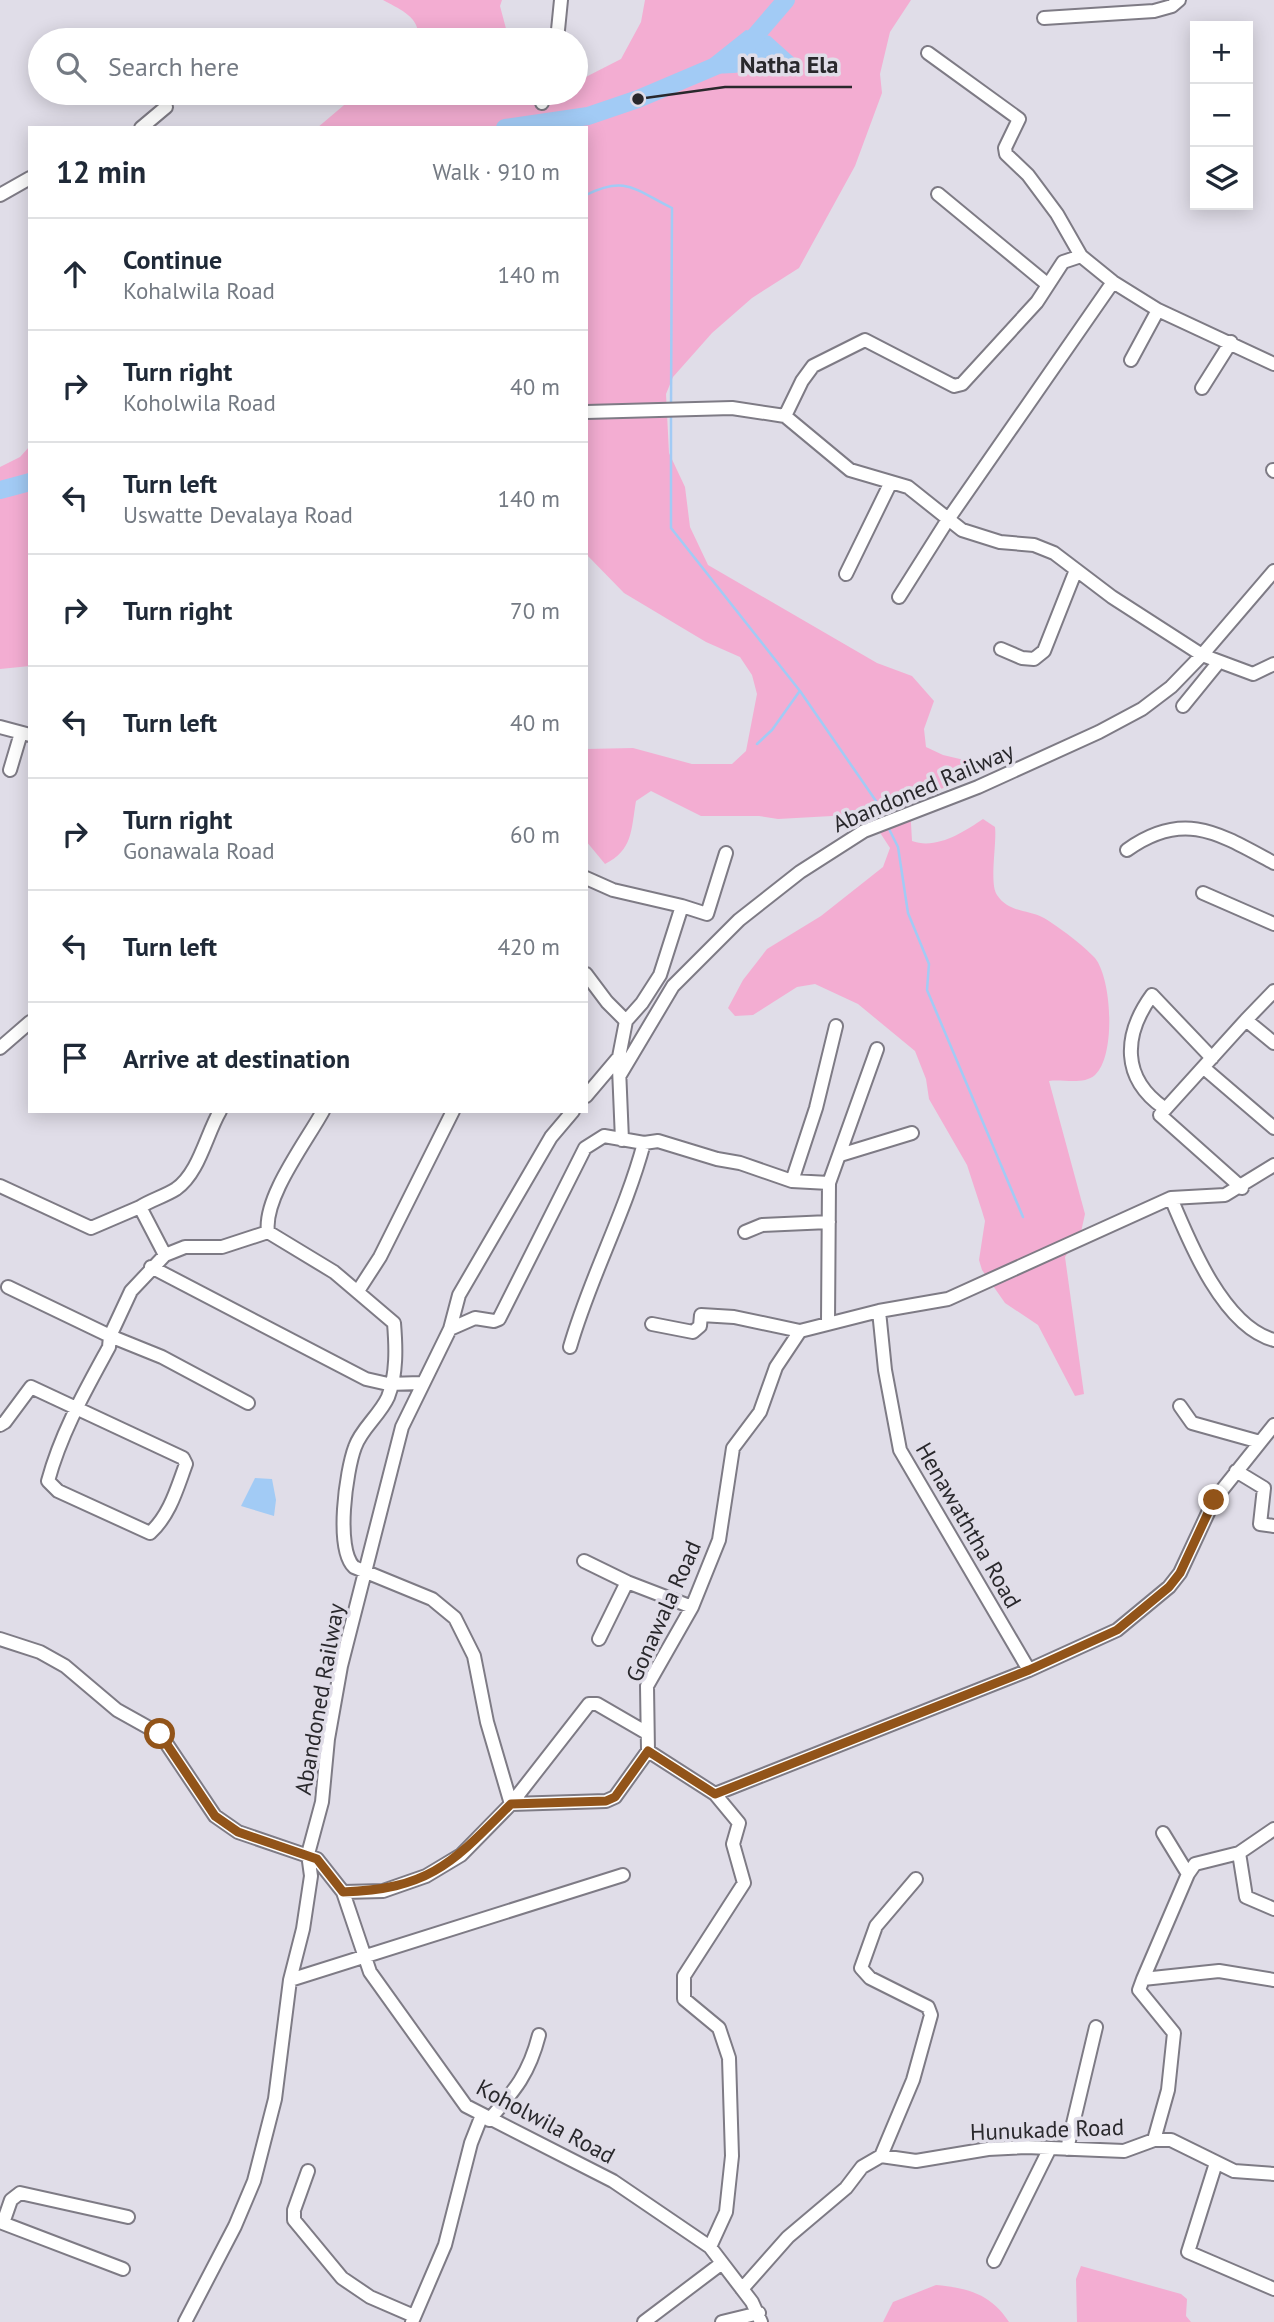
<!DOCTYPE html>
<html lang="en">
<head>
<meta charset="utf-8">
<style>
	:root { --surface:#fff; --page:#f6f6f7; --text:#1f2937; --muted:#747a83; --line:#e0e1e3 }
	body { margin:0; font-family:"PT Sans",sans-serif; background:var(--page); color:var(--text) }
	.controls { position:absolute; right:21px; top:21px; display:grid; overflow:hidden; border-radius:0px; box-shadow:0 4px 18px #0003 }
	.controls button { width:63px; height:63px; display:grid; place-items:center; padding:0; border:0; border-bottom:2px solid var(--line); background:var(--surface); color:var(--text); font:35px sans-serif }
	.stop { position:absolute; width:21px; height:21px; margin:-16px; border:5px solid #925419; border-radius:50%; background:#fff }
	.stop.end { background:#925419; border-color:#fff; box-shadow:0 2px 7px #0008 }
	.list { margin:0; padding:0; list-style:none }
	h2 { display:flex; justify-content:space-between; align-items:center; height:91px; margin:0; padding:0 28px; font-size:30px }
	h2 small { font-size:23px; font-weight:400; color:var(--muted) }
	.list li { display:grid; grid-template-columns:46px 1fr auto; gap:21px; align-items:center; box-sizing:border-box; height:112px; padding:0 28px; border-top:2px solid var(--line) }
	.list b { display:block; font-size:26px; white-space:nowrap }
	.list p { margin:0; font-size:23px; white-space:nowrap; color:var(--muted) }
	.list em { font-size:23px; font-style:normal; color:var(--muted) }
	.icon { flex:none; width:38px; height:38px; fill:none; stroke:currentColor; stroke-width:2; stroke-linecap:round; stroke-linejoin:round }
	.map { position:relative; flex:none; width:1274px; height:2322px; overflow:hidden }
	.search { position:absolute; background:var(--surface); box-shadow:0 4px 18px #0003; left:28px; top:28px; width:560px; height:77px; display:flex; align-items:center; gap:18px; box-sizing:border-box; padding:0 24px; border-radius:38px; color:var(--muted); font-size:26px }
	.panel { position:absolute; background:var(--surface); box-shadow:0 4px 18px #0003; left:28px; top:126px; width:560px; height:987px; border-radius:0px }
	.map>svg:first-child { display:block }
	.green { fill:#f3add2 }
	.water { fill:#a2cbf5 }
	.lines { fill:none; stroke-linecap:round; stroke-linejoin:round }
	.stream { stroke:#a2cbf5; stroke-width:2.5 }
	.river { stroke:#a2cbf5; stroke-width:18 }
	.minor-casing { stroke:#7e7b85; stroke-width:16 }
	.minor { stroke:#fff; stroke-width:12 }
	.route { stroke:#925419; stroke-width:9 }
	.labels { text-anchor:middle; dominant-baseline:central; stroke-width:7; stroke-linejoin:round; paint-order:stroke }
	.street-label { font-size:23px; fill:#29282c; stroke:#e0dde8 }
	.leader { fill:none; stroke:#29282c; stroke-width:2.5 }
	.callout-dot { fill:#29282c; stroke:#e0dde8; stroke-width:2.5 }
	.callout-label { font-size:24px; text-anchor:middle; font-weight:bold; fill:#29282c; stroke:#e0dde8; stroke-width:7; stroke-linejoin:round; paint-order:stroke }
</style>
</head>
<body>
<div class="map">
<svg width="1274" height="2322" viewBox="0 0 1274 2322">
	<rect width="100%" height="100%" fill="#e0dde8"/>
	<path class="green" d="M 383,0 L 502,0 L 500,6 L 509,40 L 417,40 C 423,18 399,9 383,0 Z
		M 645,0 L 911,0 L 890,32 L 880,74 L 882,93 L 855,166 L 799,268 L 752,298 L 712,333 L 673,377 L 666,394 L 669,453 L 685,487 L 690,527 L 708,565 L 877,663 L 912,676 L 934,701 L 924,729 L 926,747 L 943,755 L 981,764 L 979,773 L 971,779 L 916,797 L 910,806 L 912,841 C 936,850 964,832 983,819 L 995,827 C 997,843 989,884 997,895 C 1009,913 1027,909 1044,918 C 1059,927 1083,945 1095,958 C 1112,979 1116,1056 1095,1075 C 1084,1085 1063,1079 1049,1081 L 1085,1214 L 1081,1232 L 1065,1257 L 1084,1394 L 1075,1396 L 1038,1325 L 1005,1303 L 982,1270 L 979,1260 L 985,1221 L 982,1211 L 967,1165 L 929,1099 L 926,1079 L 915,1051 L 858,1004 L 815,984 L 797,987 L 753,1015 L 735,1016 L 728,1008 L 743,980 L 767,949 L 821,916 L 883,867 L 890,848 L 868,814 L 778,819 L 759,816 L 701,816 L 651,791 L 636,801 C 631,830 633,850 605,864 L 586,841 L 586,749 L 633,748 L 692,764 L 732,764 L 746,751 L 757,694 L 752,675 L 740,657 L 706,642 L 624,593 L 586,554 L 586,128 L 317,128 L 350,100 L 375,93 L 576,93 L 576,82 L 621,59 L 641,22 Z
		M 30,446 L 30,666 L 0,669 L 0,467 L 20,457 Z
		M 1081,2266 L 1181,2294 L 1187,2299 L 1186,2316 L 1191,2322 L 1077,2322 L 1076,2279 Z
		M 936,2285 C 968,2288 991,2294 1009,2322 L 883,2322 L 893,2302 Z"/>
	<path class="water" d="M 746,30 L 770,36 L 800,63 C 768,65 728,81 697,69 Z
		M 255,1478 L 272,1479 L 276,1500 L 274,1516 L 241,1506 Z"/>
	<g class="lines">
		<path class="stream" d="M 553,128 L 554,120
			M 586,195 C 626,175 635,190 672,208 L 671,405
			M 671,415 L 671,528 L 800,691 L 876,801 L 884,818
			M 757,744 L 772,730 L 799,692
			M 888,827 L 898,847 L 908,913 L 929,964 L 927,990 L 1023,1217"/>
		<path class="river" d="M 505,128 L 588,116 L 638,99 L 737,57 L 786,0
			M 0,490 L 30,482"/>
		<g class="minor-casing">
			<path id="minor" d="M 1044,18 L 1154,11 L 1172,6 L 1179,0
				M 557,40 L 561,0
				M 928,53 L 1019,119 L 1005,148 L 1006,154 L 1028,175 L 1057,214 L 1081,256
				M 542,103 L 544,93
				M 141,128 L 166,107
				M 938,194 L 1047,284
				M 0,195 L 30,178
				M 1131,360 L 1158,310
				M 1202,388 L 1231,342
				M 586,412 L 732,408 L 785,416 L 850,470 L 908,487 L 962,530 L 1000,542 L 1034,545 L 1054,553 L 1112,597 L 1202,655 L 1253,674 L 1274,664
				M 785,416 L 802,381 L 813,366 L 865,340 L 954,386 L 962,384 L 1037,302 L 1063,262 L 1081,256 L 1113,282 L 1158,310 L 1274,364
				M 1273,470 L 1274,471
				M 846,574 L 891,482
				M 899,597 L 947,521 L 1113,282
				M 1001,649 L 1022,658 L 1034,659 L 1044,651 L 1076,570
				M 1183,706 L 1218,663
				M 0,727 L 30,735
				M 10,770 L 21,733
				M 1127,850 C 1184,809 1220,834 1274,863
				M 586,878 L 613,890 L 682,906 L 660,975 L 642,1003 L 626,1021 L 619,1057 L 586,1096
				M 1203,893 L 1274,924
				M 682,906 L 707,914 L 726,853
				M 586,974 L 607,1002 L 626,1021
				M 1246,1020 L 1274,991
				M 0,1048 L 30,1022
				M 619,1068 L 622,1140
				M 1204,1068 L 1274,1128
				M 620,1075 L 673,986 L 739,920 L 800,872 L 864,831 L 978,787 L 1099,732 L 1142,709 L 1171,687 L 1202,655 L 1274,571
				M 1164,1108 C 1121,1078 1123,1035 1152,995 L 1212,1058
				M 840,1155 L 912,1133
				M 792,1181 L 816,1108 L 836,1026
				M 829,1183 L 877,1049
				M 0,1186 L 91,1228 L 140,1207
				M 1242,1188 L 1160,1115 L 1246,1020 L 1274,1043
				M 1171,1198 C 1190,1244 1224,1327 1274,1340
				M 268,1232 C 263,1198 306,1142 323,1111
				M 745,1232 L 762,1225 L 829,1222
				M 165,1255 L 140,1207 C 151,1200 165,1196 176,1189 C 199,1173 206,1135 220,1111
				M 151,1267 L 366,1379 L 388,1384 L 421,1383
				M 358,1291 L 380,1257 L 453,1111
				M 879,1311 L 885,1370 L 900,1450 L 1029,1670
				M 652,1324 L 693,1332 L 700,1326 L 701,1315 L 734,1317 L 800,1331
				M 450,1329 L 475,1318 L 494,1321 L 499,1319 L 585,1148 L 604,1136 L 644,1143 L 658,1141 L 717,1159 L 740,1163 L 792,1181 L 829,1183 L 828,1322
				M 570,1347 C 590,1277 625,1214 644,1143
				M 248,1403 L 162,1357 L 110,1336 L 131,1291 L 165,1255 L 185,1247 L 222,1247 L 268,1232 L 334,1272 L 394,1323 C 396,1347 397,1374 388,1397 C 380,1415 361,1429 355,1447 C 346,1471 335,1549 354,1567 L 432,1599 L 455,1618 L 474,1656 L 487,1722 L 511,1804 L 606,1801 L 615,1797 L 648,1751
				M 1180,1406 L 1192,1423 L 1260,1442
				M 0,1425 L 5,1422 L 31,1387 L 183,1458 L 186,1464 C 177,1488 170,1515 150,1533 L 58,1491 L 48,1481 C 61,1433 85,1391 109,1347 L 110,1336 L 8,1287
				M 1236,1471 L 1264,1488 L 1260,1524 L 1274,1526
				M 584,1561 L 627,1582
				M 0,1639 L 40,1652 L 65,1666 L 117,1710 L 160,1734 L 215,1816 L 238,1832 L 317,1859 L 343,1892 L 370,1972 L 466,2106 L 613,2181 L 710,2247 L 752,2302 L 761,2322
				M 599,1639 L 627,1582 L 692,1607
				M 715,1794 L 1029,1670 L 1117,1630 L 1169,1587 L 1180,1573 L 1214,1500 L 1274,1425
				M 1163,1833 L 1188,1874
				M 1239,1853 L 1246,1897 L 1274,1909
				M 343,1892 L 383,1891 L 426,1876 L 461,1855 L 511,1804 L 589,1704 L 597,1704 L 647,1733
				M 1143,1979 L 1219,1971 L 1274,1980
				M 290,1980 L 623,1875
				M 489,2120 C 515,2090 529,2074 539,2035
				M 1154,2140 L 1168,2090 L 1174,2033 L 1139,1990 L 1143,1979 L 1188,1874 L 1195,1864 L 1239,1853 L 1274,1829
				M 1067,2149 L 1096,2027
				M 881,2156 L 913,2080 L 931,2015 L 928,2007 L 870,1978 L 861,1968 L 876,1926 L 916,1879
				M 1216,2163 L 1188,2252 L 1274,2289
				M 308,2171 L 294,2210 L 294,2220 L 342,2278 L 370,2297 L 414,2316
				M 0,2222 L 123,2269
				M 3,2223 L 11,2200 L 20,2193 L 128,2217
				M 710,2247 L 726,2212 L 732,2156 L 729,2058 L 719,2028 L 684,1999 L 684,1976 L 744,1883 L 733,1844 L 739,1823 L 715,1794 L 648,1751 L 647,1686 L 692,1607 L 719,1540 L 733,1448 L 760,1412 L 776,1367 L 800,1331 L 879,1311 L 948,1299 L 1171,1198 L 1225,1195 L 1274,1165
				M 994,2261 L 1050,2148
				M 742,2289 L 788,2237 L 846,2188 L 862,2167 L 881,2156 L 916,2161 L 988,2149 L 1026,2147 L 1124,2151 L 1154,2140 L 1171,2140 L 1234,2171 L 1274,2174
				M 185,2322 L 235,2226 L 254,2181 L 275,2099 L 290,1980 L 303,1929 L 311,1876 L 308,1854 L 322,1802 L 328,1739 L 341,1666 L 402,1427 L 450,1329 L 459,1295 L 551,1137 L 573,1111
				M 412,2322 L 445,2245 L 471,2143 L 482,2115
				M 644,2322 L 722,2263
				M 722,2322 L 759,2313"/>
		</g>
		<use href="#minor" class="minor"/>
	</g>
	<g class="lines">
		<path class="route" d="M 160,1734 L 215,1816 L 238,1832 L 317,1859 L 343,1892 C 431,1889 453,1862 511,1804 L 606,1801 L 615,1797 L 648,1751 L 715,1794 L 1029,1670 L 1117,1630 L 1169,1587 L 1180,1573 L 1214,1500"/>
	</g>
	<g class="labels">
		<g class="street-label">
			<text transform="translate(923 787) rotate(-23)">Abandoned Railway</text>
			<text transform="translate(969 1525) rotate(60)">Henawaththa Road</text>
			<text transform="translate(663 1611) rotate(-66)">Gonawala Road</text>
			<text transform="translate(319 1699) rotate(-80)">Abandoned Railway</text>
			<text transform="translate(546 2121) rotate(28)">Koholwila Road</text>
			<text transform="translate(1047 2129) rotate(-2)">Hunukade Road</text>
		</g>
	</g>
	<path class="leader" d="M638 99L725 87H852"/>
	<circle class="callout-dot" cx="638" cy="99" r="7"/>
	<g class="callout-label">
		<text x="789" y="73">Natha Ela</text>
	</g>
</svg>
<div class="controls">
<button>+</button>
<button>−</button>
<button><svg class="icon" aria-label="layers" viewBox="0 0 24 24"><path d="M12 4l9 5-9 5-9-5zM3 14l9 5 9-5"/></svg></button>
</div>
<div class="stop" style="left:160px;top:1734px"></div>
<div class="stop end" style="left:1214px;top:1500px"></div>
<div class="search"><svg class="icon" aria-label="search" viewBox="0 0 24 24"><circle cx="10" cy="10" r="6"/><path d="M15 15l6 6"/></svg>Search here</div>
<section class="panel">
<h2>12 min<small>Walk · 910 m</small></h2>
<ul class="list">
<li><svg class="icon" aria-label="ahead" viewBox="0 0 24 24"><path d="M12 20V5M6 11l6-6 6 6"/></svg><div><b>Continue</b><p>Kohalwila Road</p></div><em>140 m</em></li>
<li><svg class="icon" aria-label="right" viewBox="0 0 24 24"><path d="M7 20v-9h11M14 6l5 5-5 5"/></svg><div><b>Turn right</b><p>Koholwila Road</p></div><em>40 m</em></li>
<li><svg class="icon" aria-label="left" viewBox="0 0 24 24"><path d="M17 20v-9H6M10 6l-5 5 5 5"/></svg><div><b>Turn left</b><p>Uswatte Devalaya Road</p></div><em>140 m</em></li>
<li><svg class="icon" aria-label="right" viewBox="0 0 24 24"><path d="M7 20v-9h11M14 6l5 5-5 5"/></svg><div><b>Turn right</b></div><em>70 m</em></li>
<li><svg class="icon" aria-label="left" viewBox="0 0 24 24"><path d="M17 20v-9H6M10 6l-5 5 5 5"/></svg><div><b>Turn left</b></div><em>40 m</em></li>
<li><svg class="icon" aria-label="right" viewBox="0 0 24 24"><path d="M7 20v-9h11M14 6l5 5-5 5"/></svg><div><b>Turn right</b><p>Gonawala Road</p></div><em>60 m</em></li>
<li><svg class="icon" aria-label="left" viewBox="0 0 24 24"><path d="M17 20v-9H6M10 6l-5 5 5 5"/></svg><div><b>Turn left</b></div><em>420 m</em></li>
<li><svg class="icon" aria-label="arrive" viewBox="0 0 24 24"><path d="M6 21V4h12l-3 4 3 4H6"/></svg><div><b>Arrive at destination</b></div></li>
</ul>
</section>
</div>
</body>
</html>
